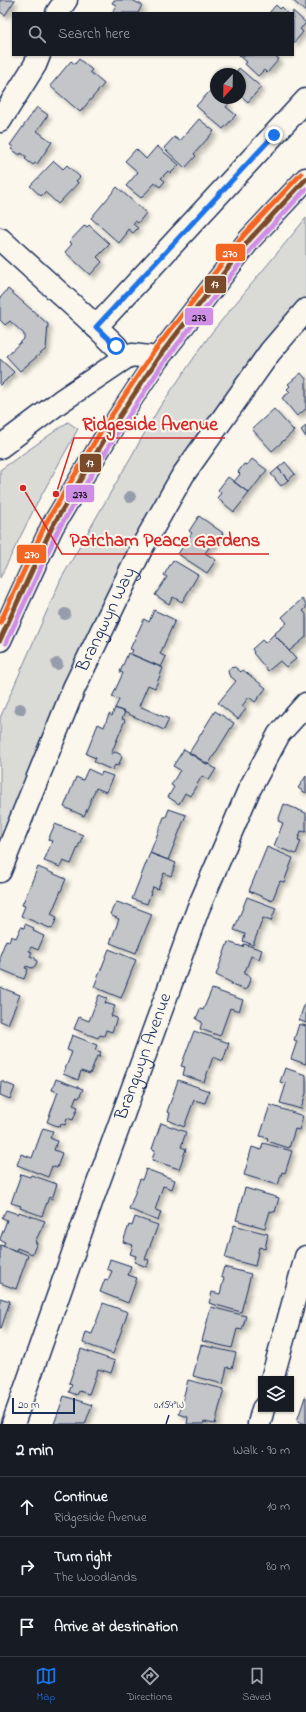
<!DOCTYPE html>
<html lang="en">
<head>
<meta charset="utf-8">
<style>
	:root { --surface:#171b24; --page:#20242c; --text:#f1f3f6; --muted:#9ea1a6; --line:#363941; --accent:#1a73e8 }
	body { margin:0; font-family:"Indie Flower",sans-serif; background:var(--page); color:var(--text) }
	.controls { position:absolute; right:12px; bottom:12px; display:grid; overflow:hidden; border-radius:0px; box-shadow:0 1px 3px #0004 }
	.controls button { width:36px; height:36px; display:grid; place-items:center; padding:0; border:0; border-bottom:1px solid var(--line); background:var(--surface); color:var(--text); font:20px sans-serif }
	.compass { position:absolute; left:210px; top:68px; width:36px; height:36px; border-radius:50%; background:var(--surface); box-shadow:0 1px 3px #0004; rotate:202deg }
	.scale { position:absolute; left:12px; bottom:10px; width:63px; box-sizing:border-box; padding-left:4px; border:2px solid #1b2f5e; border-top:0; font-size:11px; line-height:14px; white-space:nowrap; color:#1b2f5e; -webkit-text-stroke:3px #fbf7ec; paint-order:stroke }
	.stop { position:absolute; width:12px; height:12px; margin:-9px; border:3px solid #1a73e8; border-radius:50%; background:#fff }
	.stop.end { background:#1a73e8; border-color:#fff; box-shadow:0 1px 4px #0008 }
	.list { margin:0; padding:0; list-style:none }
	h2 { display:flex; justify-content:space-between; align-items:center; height:52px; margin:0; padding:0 16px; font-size:17px }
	h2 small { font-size:13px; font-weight:400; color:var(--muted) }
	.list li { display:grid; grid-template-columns:26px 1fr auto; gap:12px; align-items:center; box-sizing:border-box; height:60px; padding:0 16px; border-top:1px solid var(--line) }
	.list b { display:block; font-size:15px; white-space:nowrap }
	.list p { margin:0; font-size:13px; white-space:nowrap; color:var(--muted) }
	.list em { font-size:13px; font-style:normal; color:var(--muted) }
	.icon { flex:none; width:22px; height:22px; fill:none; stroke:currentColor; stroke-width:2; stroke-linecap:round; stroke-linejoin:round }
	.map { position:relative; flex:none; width:306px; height:1424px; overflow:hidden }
	.search { position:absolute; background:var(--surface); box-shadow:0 1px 3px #0004; left:12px; right:12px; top:12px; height:44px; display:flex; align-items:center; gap:10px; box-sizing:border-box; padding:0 14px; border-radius:0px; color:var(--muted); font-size:15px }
	.sheet { height:232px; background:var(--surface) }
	nav { display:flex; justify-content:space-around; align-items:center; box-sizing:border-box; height:56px; border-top:1px solid var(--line); background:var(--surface); font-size:11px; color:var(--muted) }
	nav a { display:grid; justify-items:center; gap:2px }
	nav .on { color:var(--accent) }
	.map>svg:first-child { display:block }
	.green { fill:#dadad7; stroke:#7a849a }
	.building { fill:#c3c5c9; stroke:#1b2f5e; filter:url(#shadow) }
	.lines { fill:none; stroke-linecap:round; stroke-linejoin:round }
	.minor-casing { stroke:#1b2f5e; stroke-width:25 }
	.trunk-casing { stroke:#1b2f5e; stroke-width:25 }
	.minor { stroke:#fbf7ec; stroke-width:22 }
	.trunk { stroke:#fbf7ec; stroke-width:22 }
	.bus-1-casing { stroke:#fbf7ec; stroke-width:8 }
	.bus-2-casing { stroke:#fbf7ec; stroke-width:8 }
	.bus-3-casing { stroke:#fbf7ec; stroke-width:8 }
	.bus-1 { stroke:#7a4b2a; stroke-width:5 }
	.bus-2 { stroke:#ce8ee6; stroke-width:5 }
	.bus-3 { stroke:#f26522; stroke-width:5 }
	.tree { fill:#959cab }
	.route { stroke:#1a73e8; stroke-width:5 }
	.ticks { fill:none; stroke:#1b2f5e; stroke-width:1.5 }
	.labels { text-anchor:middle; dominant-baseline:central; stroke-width:4; stroke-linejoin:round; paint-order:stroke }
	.street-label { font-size:18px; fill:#1b2f5e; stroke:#fbf7ec }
	.ticks-label { font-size:10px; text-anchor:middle; fill:#1b2f5e; stroke:#fbf7ec; stroke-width:4; stroke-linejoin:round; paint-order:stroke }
	.leader { fill:none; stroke:#d62828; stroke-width:1.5 }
	.callout-dot { fill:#d62828; stroke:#fbf7ec; stroke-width:1.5 }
	.callout-label { font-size:19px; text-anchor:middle; font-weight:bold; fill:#d62828; stroke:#fbf7ec; stroke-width:4; stroke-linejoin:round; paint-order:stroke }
	.line-badge { stroke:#fbf7ec; stroke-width:1.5 }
	.badge-label { font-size:11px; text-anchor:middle; font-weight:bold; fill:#fff }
	.pale-badge-label { font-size:11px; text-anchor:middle; font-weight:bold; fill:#111 }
</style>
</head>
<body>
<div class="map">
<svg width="306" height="1424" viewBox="0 0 306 1424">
	<defs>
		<filter id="shadow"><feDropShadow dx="3.5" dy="3.5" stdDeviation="2" flood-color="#0004"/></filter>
	</defs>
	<rect width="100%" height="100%" fill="#fbf7ec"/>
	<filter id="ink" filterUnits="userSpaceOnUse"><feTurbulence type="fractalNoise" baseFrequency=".025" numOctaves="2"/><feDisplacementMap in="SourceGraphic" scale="8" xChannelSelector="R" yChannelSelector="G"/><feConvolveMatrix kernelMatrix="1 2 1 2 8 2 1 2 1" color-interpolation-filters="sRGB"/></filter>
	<g filter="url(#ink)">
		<path class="green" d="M 306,218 L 306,294 L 269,335 L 157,497 L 86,640 L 0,846 L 0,718 L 61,579 L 159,408 L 212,332 Z
			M 68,422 L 78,429 L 36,505 L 0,578 L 0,470 Z"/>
		<path class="building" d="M 0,0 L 15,0 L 5,15 L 0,12 Z
			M 114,0 L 132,0 L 142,5 L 138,13 L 112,13 L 116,5 L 112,3 Z
			M 292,0 L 306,0 L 306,12 Z
			M 276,5 L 280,9 L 282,7 L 288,13 L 269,13 Z
			M 293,11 L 306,23 L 300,29 L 303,32 L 293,44 L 293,13 L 292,13 Z
			M 239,55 L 274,55 L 279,59 L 267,73 L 264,70 L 258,76 L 245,64 L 247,62 Z
			M 79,59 L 92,70 L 90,72 L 104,84 L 80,112 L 50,86 L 71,61 L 75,64 Z
			M 239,68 L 261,87 L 248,102 L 240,95 L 240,74 L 235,74 Z
			M 210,91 L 216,93 L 216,98 L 223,98 L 229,103 L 226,107 L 236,115 L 223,129 L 196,106 Z
			M 37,107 L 48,115 L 37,131 L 52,142 L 37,164 L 35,163 L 33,165 L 25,159 L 27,157 L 21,153 L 20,155 L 11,149 L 13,147 L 10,145 Z
			M 199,119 L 214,131 L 194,154 L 196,156 L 185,168 L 164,148 L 174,137 L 180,141 Z
			M 157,146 L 179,165 L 171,173 L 168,171 L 161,178 L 165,181 L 160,187 L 155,183 L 141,198 L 126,186 L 138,172 L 125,161 L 136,149 L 146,159 Z
			M 54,161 L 63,169 L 67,165 L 80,177 L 76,181 L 78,183 L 58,204 L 45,192 L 41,196 L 30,186 Z
			M 117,187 L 146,213 L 138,223 L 135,221 L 133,224 L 138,228 L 133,233 L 128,229 L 126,232 L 127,233 L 119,243 L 91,218 Z
			M 85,225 L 87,227 L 89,225 L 110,244 L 97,257 L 102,262 L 90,275 L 65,252 L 72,244 L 69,242 Z
			M 8,289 L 48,324 L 46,349 L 20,371 L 6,356 L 24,339 L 24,334 L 10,321 L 5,325 L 0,320 L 0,298 Z
			M 0,359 L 14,372 L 0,386 Z
			M 301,373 L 306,379 L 306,409 L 297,416 L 282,398 L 290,392 L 287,389 L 290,386 L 288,384 Z
			M 274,409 L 294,431 L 272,451 L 252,429 Z
			M 306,426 L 306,437 L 301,430 Z
			M 252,459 L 267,470 L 249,493 L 234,482 L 240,474 L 238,472 L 244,464 L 247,465 Z
			M 285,462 L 295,474 L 288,480 L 278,468 Z
			M 278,468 L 288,480 L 281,486 L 271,474 Z
			M 228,477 L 249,493 L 234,512 L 217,498 L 221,493 L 218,490 Z
			M 199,516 L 223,533 L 213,547 L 211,545 L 205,553 L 216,560 L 207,573 L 178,554 L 192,533 L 189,531 Z
			M 173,560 L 198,575 L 182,602 L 173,597 L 169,604 L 155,595 L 167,577 L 164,575 Z
			M 302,599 L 306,604 L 306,608 L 303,611 L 306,614 L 306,637 L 289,651 L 274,634 L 287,623 L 282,617 Z
			M 154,610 L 175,620 L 160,654 L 166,657 L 161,667 L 131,654 L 133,650 L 130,649 L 144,619 L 149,622 Z
			M 274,634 L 296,659 L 286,667 L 280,661 L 268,671 L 253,653 L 254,652 L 252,649 L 262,640 L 265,643 Z
			M 128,653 L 163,668 L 155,688 L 148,685 L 139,706 L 169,719 L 164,730 L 115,708 L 119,700 L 112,697 L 123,673 L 120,672 Z
			M 235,667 L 241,672 L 243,670 L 266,688 L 255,702 L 249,697 L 242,706 L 246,709 L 238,719 L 218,703 L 236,681 L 229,675 L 228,671 L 230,668 Z
			M 115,708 L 125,712 L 122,719 L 125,720 L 111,754 L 115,752 L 120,754 L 122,757 L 118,766 L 115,765 L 112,770 L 94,762 L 96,758 L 86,754 L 98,724 L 104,727 L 109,714 L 112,716 Z
			M 215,711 L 234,723 L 208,765 L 189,753 Z
			M 184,749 L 216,769 L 209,780 L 202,776 L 190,796 L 185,793 L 179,804 L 168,797 L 174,787 L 171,785 L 180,770 L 173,766 Z
			M 88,769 L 101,775 L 102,772 L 113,776 L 106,792 L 96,788 L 84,816 L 64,807 L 76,777 L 83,780 Z
			M 306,776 L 306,793 L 298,788 Z
			M 284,804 L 306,813 L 306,832 L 301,831 L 298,840 L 301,841 L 296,854 L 274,846 L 283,823 L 278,821 Z
			M 169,809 L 186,815 L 168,860 L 150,853 L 164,817 L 166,817 Z
			M 55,824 L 83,835 L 71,864 L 63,861 L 60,867 L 44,861 L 52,841 L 48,840 Z
			M 267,847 L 293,858 L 284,882 L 280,881 L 272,901 L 249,891 Z
			M 150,853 L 176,863 L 171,876 L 164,873 L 158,889 L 153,887 L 147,904 L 132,899 Z
			M 38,867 L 66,879 L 51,914 L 57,917 L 52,929 L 21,916 L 25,906 L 22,905 Z
			M 247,897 L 276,908 L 271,921 L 263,918 L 253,945 L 243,941 L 245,934 L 234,930 Z
			M 117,902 L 125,905 L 126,904 L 152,914 L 136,953 L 110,943 L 119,919 L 112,916 L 110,914 L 115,904 Z
			M 25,924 L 34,928 L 33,931 L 44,936 L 38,950 L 31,947 L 29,951 L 32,952 L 30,956 L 35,958 L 37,962 L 35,966 L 32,968 L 26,966 L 25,968 L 28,969 L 24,979 L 0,969 L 0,955 L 6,940 L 9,941 L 11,936 L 16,938 L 21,927 L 24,928 Z
			M 228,942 L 243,947 L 244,944 L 262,950 L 259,959 L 251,956 L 244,974 L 251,977 L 246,990 L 231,985 L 232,983 L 216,975 Z
			M 109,949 L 136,960 L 121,998 L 94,987 Z
			M 0,987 L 20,995 L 8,1024 L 0,1021 Z
			M 212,989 L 243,1000 L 239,1011 L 230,1008 L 220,1036 L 200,1029 L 202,1022 L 196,1019 L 200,1009 L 203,1010 Z
			M 99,995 L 107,998 L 105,1003 L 115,1006 L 111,1016 L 117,1018 L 112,1032 L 106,1030 L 104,1036 L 100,1035 L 98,1038 L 74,1029 L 79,1017 L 89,1021 Z
			M 306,1000 L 306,1023 L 299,1020 Z
			M 299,1024 L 306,1026 L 306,1064 L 291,1059 L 297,1041 L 294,1040 Z
			M 194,1031 L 229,1043 L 223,1061 L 213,1057 L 204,1082 L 183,1075 L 185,1067 L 181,1066 Z
			M 72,1035 L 97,1045 L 95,1050 L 101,1052 L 99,1057 L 97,1056 L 90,1074 L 81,1071 L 78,1080 L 63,1074 L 72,1052 L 67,1050 Z
			M 285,1068 L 306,1075 L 306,1093 L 301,1109 L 280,1103 L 286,1084 L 280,1082 Z
			M 56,1079 L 83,1089 L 79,1098 L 76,1097 L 73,1105 L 78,1107 L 73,1120 L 67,1118 L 65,1125 L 61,1124 L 60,1127 L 47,1122 L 58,1092 L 52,1090 Z
			M 178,1080 L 209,1091 L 205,1103 L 194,1100 L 184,1127 L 168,1120 L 170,1113 L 167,1112 Z
			M 1,1081 L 15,1087 L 10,1099 L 0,1095 Z
			M 270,1105 L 303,1116 L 299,1130 L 295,1129 L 289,1148 L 267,1141 L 268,1138 L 260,1136 Z
			M 161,1123 L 186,1132 L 181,1147 L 186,1149 L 179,1169 L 152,1160 L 155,1150 L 152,1149 Z
			M 43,1128 L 53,1131 L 50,1138 L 57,1141 L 54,1150 L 62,1153 L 57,1168 L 52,1166 L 48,1177 L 17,1165 L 21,1154 L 32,1158 Z
			M 263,1143 L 292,1151 L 285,1173 L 282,1172 L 278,1185 L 244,1175 L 252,1147 L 261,1150 Z
			M 146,1169 L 175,1180 L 172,1189 L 163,1186 L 155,1210 L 161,1212 L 158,1221 L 129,1209 L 140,1179 L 142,1180 Z
			M 21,1174 L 30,1177 L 31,1175 L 57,1184 L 52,1199 L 49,1197 L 42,1216 L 20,1208 L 21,1206 L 11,1203 Z
			M 245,1188 L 279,1198 L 275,1212 L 270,1211 L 265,1228 L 236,1220 Z
			M 6,1210 L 18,1214 L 19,1212 L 45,1221 L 35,1242 L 37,1243 L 32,1254 L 17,1248 L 16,1251 L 3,1246 L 5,1242 L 0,1240 L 0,1239 L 7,1220 L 2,1218 Z
			M 135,1217 L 158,1225 L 145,1259 L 149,1260 L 147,1267 L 134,1262 L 136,1256 L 130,1254 L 133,1245 L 123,1242 L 129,1225 L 132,1226 Z
			M 234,1225 L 268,1234 L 265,1249 L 259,1247 L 255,1266 L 225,1258 Z
			M 0,1245 L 28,1255 L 16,1289 L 0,1283 Z
			M 110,1259 L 131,1266 L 128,1275 L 137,1278 L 128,1303 L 100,1292 L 105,1279 L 108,1280 L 112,1271 L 107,1269 Z
			M 224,1267 L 251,1274 L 241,1312 L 209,1303 L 212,1292 L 220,1294 L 224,1278 L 221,1277 Z
			M 0,1298 L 10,1301 L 1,1329 L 0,1329 Z
			M 103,1303 L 128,1312 L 113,1354 L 83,1343 L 86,1332 L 92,1334 Z
			M 211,1307 L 246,1316 L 242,1330 L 237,1329 L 232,1348 L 202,1341 Z
			M 201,1345 L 236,1353 L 232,1368 L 227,1367 L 223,1384 L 193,1376 Z
			M 81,1349 L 115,1361 L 111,1373 L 98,1369 L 89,1394 L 79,1391 L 77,1395 L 69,1392 L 72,1384 L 69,1383 Z
			M 188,1380 L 224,1389 L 215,1424 L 204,1422 L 203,1424 L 187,1424 L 188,1417 L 179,1414 Z
			M 64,1396 L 92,1405 L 85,1424 L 54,1424 Z
			M 305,1397 L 306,1397 L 306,1424 L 297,1421 Z"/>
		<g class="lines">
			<g class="minor-casing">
				<g id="minor">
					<path d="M 57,13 L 66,0"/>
					<path d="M 0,121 L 35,65 L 39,55"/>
					<path d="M 0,239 L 87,318 L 116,346 L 125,358"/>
					<path d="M 96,327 L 306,100"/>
					<path d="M 0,447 L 61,401 L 125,358 L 132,355 L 158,358"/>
					<path id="s1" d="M 0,871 L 74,688 L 142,547 L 183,475 L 270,352 L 306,310"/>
					<path d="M 272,1379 L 306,1257"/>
					<path id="s2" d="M 13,1424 L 93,1197 L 198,909 L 249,790 L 279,734 L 306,704"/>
					<path d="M 259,1424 L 263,1409"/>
				</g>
			</g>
			<g class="trunk-casing">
				<path id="trunk" d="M 0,640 L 52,527 L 106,437 L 158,358 L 250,239 L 306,179"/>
			</g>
			<use href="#minor" class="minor"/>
			<use href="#trunk" class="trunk"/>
			<g class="bus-1-casing">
				<path id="bus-1" d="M 0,640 L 52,527 L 106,437 L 158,358 L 250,239 L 306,179"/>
			</g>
			<g class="bus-2-casing">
				<path id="bus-2" d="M 6,643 L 58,530 L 112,441 L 164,362 L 255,244 L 306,189"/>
			</g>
			<g class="bus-3-casing">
				<path id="bus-3" d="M 0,623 L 46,523 L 100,433 L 152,354 L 244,235 L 301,174"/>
			</g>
			<use href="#bus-1" class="bus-1"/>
			<use href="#bus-2" class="bus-2"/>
			<use href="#bus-3" class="bus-3"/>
		</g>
		<g class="tree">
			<circle cx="130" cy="497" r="6"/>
			<circle cx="65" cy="614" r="6"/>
			<circle cx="57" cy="664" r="6"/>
			<circle cx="20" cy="709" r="6"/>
		</g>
	</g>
	<g class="lines" filter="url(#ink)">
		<path class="route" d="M 116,346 L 96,327 L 274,135"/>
	</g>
	<path class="ticks" d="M 166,1424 L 169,1415"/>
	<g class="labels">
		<g class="street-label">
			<text stroke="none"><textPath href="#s1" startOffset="273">Brangwyn Way</textPath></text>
			<text stroke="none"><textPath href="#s2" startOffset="390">Brangwyn Avenue</textPath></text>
		</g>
	</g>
	<g class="ticks-label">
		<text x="169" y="1408">0.154°W</text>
	</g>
	<path class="leader" d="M56 494L74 438H225M23 488L62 554H269"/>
	<g class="callout-dot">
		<circle cx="56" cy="494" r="4"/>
		<circle cx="23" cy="488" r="4"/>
	</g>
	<g class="callout-label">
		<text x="150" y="430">Ridgeside Avenue</text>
		<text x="165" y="546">Patcham Peace Gardens</text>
	</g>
	<g class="line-badge">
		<rect x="215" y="243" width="31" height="19" rx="4" fill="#f26522"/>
		<rect x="204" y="275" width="23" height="19" rx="4" fill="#7a4b2a"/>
		<rect x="184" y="307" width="30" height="19" rx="4" fill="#ce8ee6"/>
		<rect x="79" y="453" width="23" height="20" rx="4" fill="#7a4b2a"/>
		<rect x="65" y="484" width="30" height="19" rx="4" fill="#ce8ee6"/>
		<rect x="16" y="544" width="31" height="20" rx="4" fill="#f26522"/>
	</g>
	<g class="badge-label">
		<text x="230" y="257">270</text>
		<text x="215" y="288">17</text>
		<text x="90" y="467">17</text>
		<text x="32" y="558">270</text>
	</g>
	<g class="pale-badge-label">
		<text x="199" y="321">273</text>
		<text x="80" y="498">273</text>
	</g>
</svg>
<div class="controls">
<button><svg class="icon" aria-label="layers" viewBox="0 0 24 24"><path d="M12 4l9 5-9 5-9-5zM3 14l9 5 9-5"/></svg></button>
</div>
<svg class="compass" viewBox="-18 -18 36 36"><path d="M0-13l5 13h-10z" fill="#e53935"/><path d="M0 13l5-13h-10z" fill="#9ea1a6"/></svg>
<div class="scale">20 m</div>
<div class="stop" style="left:116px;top:346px"></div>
<div class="stop end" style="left:274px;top:135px"></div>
<div class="search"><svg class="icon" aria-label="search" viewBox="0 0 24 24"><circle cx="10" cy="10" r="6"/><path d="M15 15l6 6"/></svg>Search here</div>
</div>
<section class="sheet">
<h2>2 min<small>Walk · 90 m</small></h2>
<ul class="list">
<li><svg class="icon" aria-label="ahead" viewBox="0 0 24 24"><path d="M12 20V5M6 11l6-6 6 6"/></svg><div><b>Continue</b><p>Ridgeside Avenue</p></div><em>10 m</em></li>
<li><svg class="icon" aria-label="right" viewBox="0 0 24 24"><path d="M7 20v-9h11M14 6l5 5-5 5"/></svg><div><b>Turn right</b><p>The Woodlands</p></div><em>80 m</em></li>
<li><svg class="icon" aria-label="arrive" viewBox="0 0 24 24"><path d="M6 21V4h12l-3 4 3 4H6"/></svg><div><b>Arrive at destination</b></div></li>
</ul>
</section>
<nav>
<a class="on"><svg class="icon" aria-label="map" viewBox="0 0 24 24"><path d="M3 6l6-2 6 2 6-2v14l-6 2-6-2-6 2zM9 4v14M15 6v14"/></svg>Map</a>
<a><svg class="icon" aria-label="directions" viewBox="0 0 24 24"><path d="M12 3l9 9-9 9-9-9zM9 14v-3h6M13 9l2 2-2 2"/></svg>Directions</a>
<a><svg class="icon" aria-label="saved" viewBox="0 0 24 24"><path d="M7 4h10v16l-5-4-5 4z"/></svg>Saved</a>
</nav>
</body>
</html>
